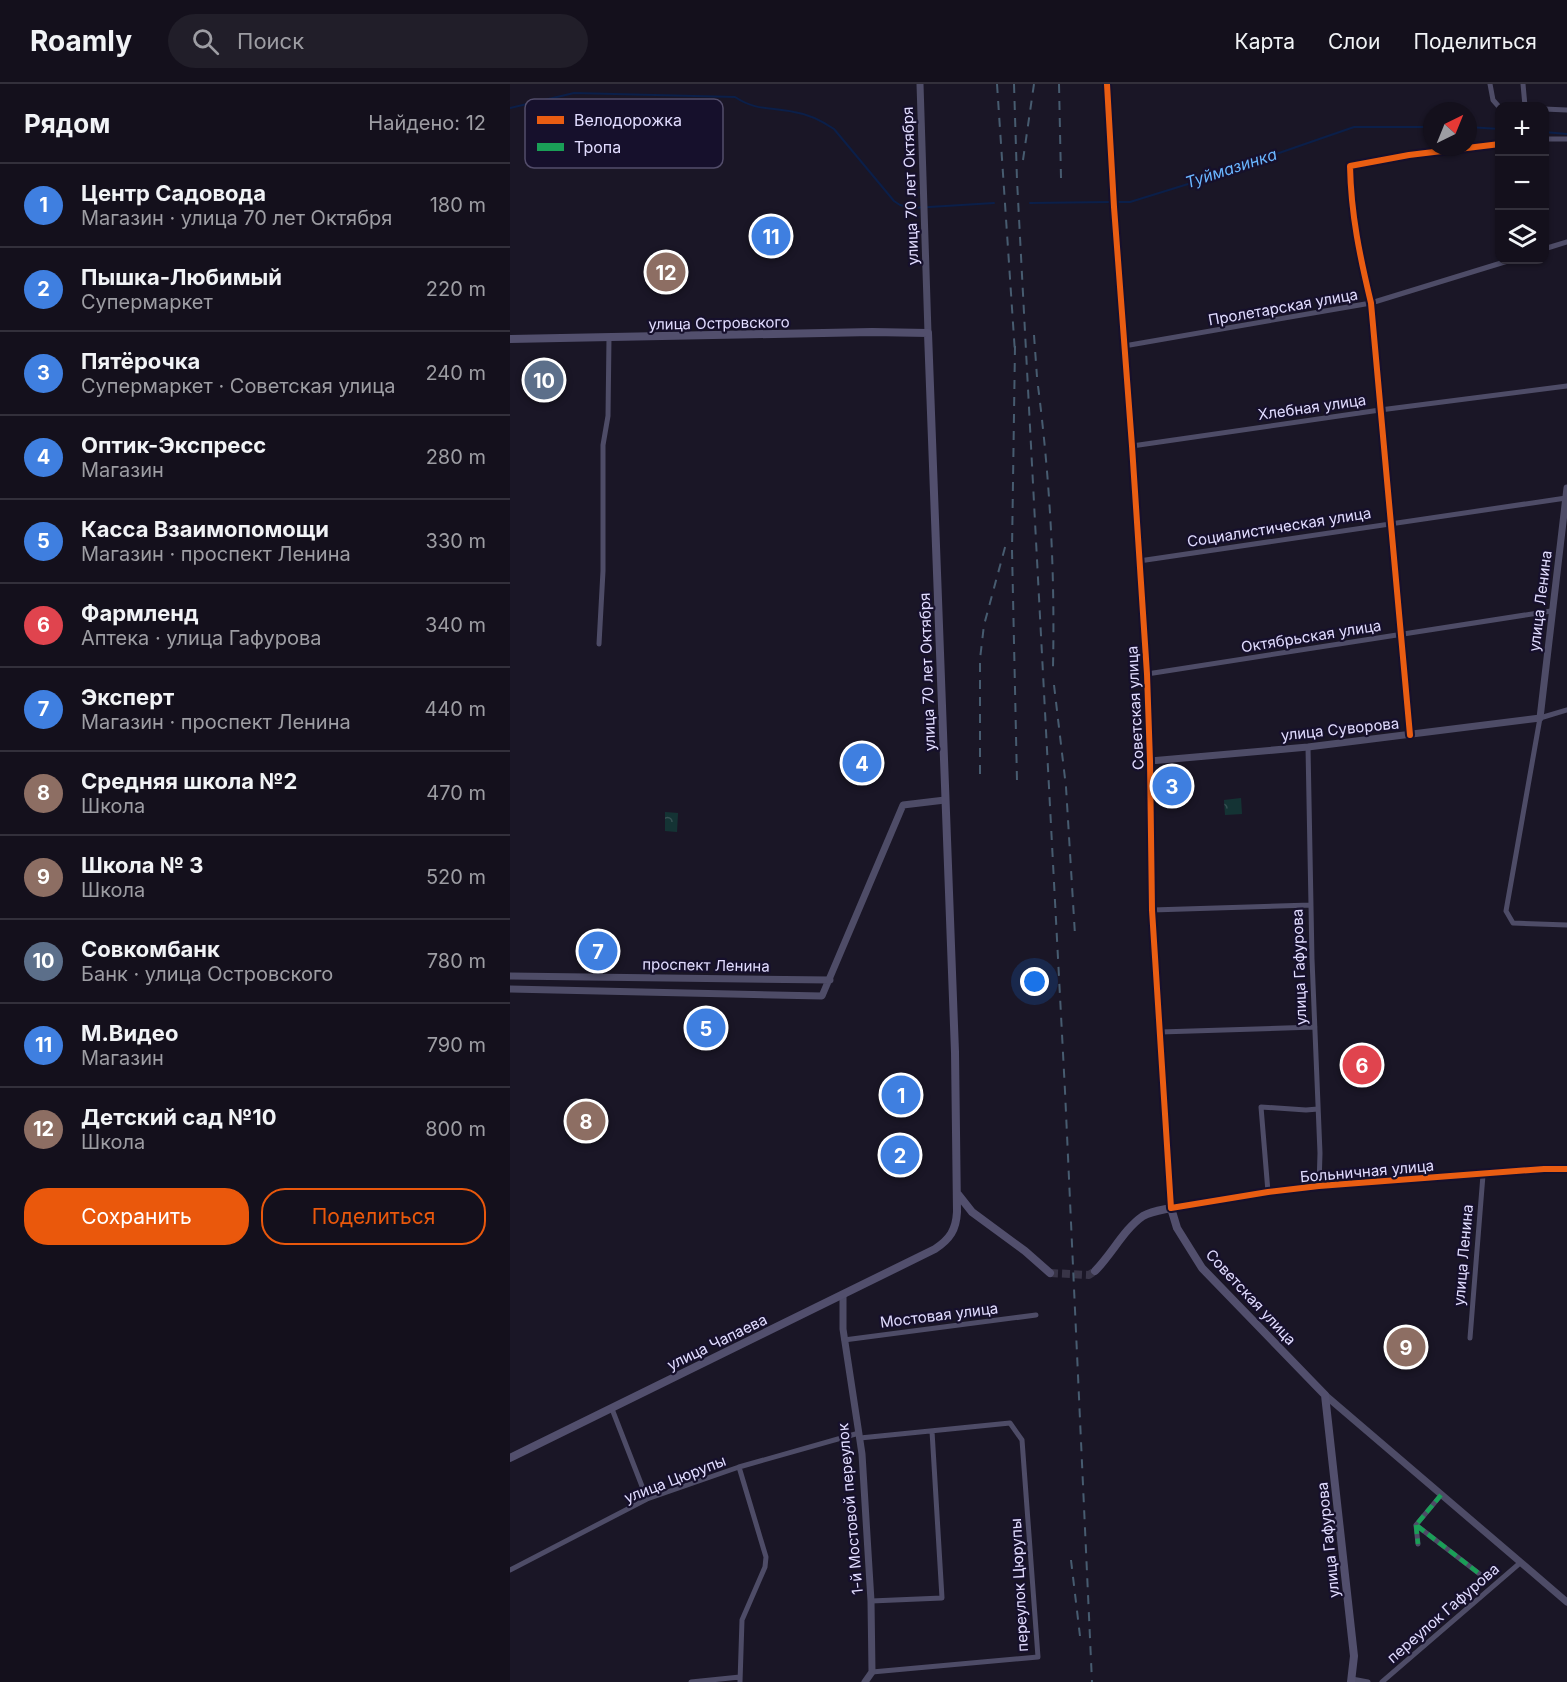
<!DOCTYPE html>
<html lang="ru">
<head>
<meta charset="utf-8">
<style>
	:root { --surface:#14101c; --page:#211e29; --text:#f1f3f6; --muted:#9d9da3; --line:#33303b; --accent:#ea580c }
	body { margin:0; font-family:Inter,sans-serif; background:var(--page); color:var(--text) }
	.controls { position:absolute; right:18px; top:18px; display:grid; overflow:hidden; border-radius:12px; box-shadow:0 2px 4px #0004 }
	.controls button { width:54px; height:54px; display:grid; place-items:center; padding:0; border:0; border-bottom:2px solid var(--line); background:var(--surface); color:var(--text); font:30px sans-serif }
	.compass { position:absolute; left:913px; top:18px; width:54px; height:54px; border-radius:50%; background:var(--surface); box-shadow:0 2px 4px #0004; rotate:43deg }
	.you { position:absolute; left:525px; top:898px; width:21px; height:21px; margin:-15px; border:4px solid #fff; border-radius:50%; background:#1a73e8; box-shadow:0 0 0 9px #1a73e833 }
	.badge { display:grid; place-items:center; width:39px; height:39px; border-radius:50%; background:var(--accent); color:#fff; font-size:20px; font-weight:700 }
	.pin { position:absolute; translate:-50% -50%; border:3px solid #fff; box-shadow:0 2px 6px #0006 }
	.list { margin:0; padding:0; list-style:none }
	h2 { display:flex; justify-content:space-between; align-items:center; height:78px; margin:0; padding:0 24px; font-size:26px }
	h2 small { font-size:20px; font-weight:400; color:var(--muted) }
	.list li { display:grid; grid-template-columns:39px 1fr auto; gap:18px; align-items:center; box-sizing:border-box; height:84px; padding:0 24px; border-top:2px solid var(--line) }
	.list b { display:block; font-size:22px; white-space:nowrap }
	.list p { margin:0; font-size:20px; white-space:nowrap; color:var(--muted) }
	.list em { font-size:20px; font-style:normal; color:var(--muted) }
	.actions { display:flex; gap:12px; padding:18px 24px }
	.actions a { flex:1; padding:14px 0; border:2px solid var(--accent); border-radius:24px; text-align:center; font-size:21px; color:var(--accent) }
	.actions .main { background:var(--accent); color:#fff }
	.icon { flex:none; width:33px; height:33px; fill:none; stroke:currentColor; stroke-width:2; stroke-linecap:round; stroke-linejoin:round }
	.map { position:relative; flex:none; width:1057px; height:1598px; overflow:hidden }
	header { display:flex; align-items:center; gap:36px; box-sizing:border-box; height:84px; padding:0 30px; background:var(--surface); border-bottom:2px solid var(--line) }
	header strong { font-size:28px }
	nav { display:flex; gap:33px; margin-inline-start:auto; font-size:21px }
	.search { width:420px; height:54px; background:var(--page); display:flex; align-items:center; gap:15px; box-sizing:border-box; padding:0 21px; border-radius:33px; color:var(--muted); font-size:22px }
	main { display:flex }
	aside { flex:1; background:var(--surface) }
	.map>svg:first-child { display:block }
	.forest { fill:url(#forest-crowns) }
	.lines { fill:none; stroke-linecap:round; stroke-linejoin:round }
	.stream { stroke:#0b1f49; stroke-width:2 }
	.secondary-tunnel { stroke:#383447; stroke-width:8; stroke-dasharray:8 4; stroke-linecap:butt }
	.minor { stroke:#4e4c67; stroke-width:5 }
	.tertiary { stroke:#4e4c67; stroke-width:7 }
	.secondary { stroke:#524f6d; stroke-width:8 }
	.rail { stroke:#475c70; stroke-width:2; stroke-dasharray:9 8; stroke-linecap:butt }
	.quiet { stroke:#1a9f57; stroke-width:4.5; stroke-dasharray:9 4.5; stroke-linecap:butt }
	.cycleway-casing { stroke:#16102c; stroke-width:10 }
	.cycleway { stroke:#e95d12; stroke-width:6 }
	.labels { text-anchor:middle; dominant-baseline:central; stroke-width:4.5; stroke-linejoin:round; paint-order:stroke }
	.street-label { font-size:15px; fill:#e1dcff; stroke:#16102c }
	.water-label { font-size:16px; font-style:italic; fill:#6ab6ff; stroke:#16102c }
	.key { fill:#16102c; stroke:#534d6b; stroke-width:1.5 }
	.key-label { font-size:16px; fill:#e1dcff }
</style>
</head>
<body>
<header>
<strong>Roamly</strong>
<div class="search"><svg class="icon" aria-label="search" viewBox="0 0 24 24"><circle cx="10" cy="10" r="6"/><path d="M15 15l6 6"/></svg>Поиск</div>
<nav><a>Карта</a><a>Слои</a><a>Поделиться</a></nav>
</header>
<main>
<aside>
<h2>Рядом<small>Найдено: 12</small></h2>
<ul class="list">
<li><span class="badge" style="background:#3f7fe0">1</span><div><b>Центр Садовода</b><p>Магазин · улица 70 лет Октября</p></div><em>180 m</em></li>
<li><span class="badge" style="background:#3f7fe0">2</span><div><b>Пышка-Любимый</b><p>Супермаркет</p></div><em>220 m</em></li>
<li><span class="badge" style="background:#3f7fe0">3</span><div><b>Пятёрочка</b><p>Супермаркет · Советская улица</p></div><em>240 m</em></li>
<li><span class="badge" style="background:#3f7fe0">4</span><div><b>Оптик-Экспресс</b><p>Магазин</p></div><em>280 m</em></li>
<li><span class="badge" style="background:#3f7fe0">5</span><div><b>Касса Взаимопомощи</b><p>Магазин · проспект Ленина</p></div><em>330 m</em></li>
<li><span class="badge" style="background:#e0444e">6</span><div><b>Фармленд</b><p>Аптека · улица Гафурова</p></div><em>340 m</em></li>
<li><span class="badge" style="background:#3f7fe0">7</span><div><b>Эксперт</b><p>Магазин · проспект Ленина</p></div><em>440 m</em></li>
<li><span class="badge" style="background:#8d6e63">8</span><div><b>Средняя школа №2</b><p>Школа</p></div><em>470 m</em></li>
<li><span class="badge" style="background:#8d6e63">9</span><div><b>Школа № 3</b><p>Школа</p></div><em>520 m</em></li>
<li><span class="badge" style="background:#5c6f8a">10</span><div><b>Совкомбанк</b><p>Банк · улица Островского</p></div><em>780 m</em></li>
<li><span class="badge" style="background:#3f7fe0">11</span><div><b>М.Видео</b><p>Магазин</p></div><em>790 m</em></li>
<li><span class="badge" style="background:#8d6e63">12</span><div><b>Детский сад №10</b><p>Школа</p></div><em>800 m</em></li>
</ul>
<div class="actions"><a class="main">Сохранить</a><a>Поделиться</a></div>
</aside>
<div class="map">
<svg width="1057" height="1598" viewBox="0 0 1057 1598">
	<defs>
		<pattern id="forest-crowns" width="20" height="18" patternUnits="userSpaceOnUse" patternTransform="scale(1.5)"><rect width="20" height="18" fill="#143334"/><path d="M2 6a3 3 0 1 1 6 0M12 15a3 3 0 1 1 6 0" fill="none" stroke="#365052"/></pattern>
	</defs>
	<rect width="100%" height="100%" fill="#1a1626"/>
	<path class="forest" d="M 731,714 L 732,730 L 715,731 L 714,716 Z
		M 155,728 L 168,729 L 167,748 L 155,747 Z"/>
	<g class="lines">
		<path class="stream" d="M 0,24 L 64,9 L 225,13 C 246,27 261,23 284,28 C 298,30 312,37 324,45 L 384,117 L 390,121 L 403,124 L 484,119
			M 958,43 L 990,45
			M 1034,48 L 1057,50
			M 606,118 L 620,118 L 691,96 L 844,43 L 922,43
			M 520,119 L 601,118"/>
		<path class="secondary-tunnel" d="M 540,1189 L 579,1191 L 585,1187"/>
		<path class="minor" d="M 980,0 L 983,16 L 990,24
			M 1013,0 L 1015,22
			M 1034,25 L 1057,26
			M 1034,55 L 1057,55
			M 1034,165 L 1057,158
			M 614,262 L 861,219 L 1001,176
			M 622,362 L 870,326 L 1057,302
			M 629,477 L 1056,414
			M 89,560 L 93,487 L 93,361 L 98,332 L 99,254
			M 637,590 L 1041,527
			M 1057,626 L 1030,634 L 996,827 L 1003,839 L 1057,841
			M 900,651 L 861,219 C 850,173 841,131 840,82 L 899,71 L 990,60
			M 798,663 L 802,875 L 810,1069 L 809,1102
			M 642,826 L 801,821
			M 650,948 L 805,943
			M 758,1108 L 751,1023 L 796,1026 L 808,1025
			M 661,1124 L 758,1108 L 809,1102 L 1034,1085 L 1057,1085
			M 960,1254 L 973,1091
			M 334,1256 L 526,1231
			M 102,1325 L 137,1415
			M 350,1354 L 500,1339 L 512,1356 L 528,1573 L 362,1588
			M 229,1383 L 256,1473 L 255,1483 L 232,1536 L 230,1598
			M 931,1411 L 906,1441 L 971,1491
			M 906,1441 L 908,1460
			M 0,1486 L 137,1415 L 229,1383 L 349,1349
			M 361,1517 L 432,1514 L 422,1347
			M 842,1595 L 858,1598
			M 181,1598 L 230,1593
			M 872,1598 L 1010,1479"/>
		<path class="tertiary" d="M 410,0 L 418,249
			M 597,0 L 604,123 L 622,362 L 637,590 L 640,677 L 642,826 L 661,1124
			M 640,677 L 798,663 L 1030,634 L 1057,404
			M 0,892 L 320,896
			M 0,905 L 312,912 L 393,721 L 435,716
			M 333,1212 L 333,1245 L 352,1370 L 361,1517 L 362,1588 L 355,1598
			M 815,1311 L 1057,1518"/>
		<path class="secondary" d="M 0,255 L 362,248 L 418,249 L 445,968 L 447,1128 C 446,1146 440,1155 425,1165 L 0,1374
			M 447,1109 L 462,1128 L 515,1167 L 540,1189
			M 585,1187 C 602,1170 614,1145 633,1132 C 642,1127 652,1126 661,1124 L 667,1144 L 692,1184 L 815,1311 L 844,1572 L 841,1598"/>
		<path class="rail" d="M 487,0 L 505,269
			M 504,0 L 507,96 L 555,1007 L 582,1598
			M 549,0 L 551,94
			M 513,76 L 524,0
			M 524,251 L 527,293
			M 505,262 L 502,466 L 507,697
			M 528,302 C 540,396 545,488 543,583
			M 544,601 L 556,703 L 565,851
			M 470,690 L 470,575 L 474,541 L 497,456
			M 561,1476 L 570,1552"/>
		<path class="quiet" d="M 931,1411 L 906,1441 L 971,1491
			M 906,1441 L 908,1460"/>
		<g class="cycleway-casing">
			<path id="cycleway" d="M 597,0 L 604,123 L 622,362 L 637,590 L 640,677 L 642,826 L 661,1124 L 758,1108 L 809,1102 L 1034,1085 L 1057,1085
				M 900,651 L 861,219 C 850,173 841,131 840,82 L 899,71 L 990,60"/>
		</g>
		<use href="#cycleway" class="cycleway"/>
	</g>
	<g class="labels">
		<g class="street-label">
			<text transform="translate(400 102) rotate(-92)">улица 70 лет Октября</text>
			<text transform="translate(773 223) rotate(-10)">Пролетарская улица</text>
			<text transform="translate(209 239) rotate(-1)">улица Островского</text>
			<text transform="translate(802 323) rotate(-8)">Хлебная улица</text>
			<text transform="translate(769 443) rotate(-9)">Социалистическая улица</text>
			<text transform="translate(1030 517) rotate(-83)">улица Ленина</text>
			<text transform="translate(801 552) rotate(-9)">Октябрьская улица</text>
			<text transform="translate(417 588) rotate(-92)">улица 70 лет Октября</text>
			<text transform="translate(625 624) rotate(-93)">Советская улица</text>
			<text transform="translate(830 645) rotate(-6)">улица Суворова</text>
			<text transform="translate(196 881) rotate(1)">проспект Ленина</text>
			<text transform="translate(789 883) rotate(-92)">улица Гафурова</text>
			<text transform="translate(857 1087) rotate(-5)">Больничная улица</text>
			<text transform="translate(953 1171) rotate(-85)">улица Ленина</text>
			<text transform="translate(741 1213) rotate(47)">Советская улица</text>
			<text transform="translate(429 1231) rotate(-7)">Мостовая улица</text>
			<text transform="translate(207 1258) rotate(-26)">улица Чапаева</text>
			<text transform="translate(165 1395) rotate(-21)">улица Цюрупы</text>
			<text transform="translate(340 1425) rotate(-95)">1-й Мостовой переулок</text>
			<text transform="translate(818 1456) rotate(-96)">улица Гафурова</text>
			<text transform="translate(509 1501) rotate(-93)">переулок Цюрупы</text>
			<text transform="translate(933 1529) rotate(-41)">переулок Гафурова</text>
		</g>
		<g class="water-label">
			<text transform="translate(721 84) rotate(-18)">Туймазинка</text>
		</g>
	</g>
	<rect x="15" y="15" width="198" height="69" rx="9" class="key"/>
	<rect x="27" y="32" width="27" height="8" fill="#e95d12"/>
	<rect x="27" y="59" width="27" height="8" fill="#1a9f57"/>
	<g class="key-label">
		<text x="64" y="42">Велодорожка</text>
		<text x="64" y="69">Тропа</text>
	</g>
</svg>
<div class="controls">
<button>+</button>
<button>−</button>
<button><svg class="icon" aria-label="layers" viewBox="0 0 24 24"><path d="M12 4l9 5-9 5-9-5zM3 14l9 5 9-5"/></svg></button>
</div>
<svg class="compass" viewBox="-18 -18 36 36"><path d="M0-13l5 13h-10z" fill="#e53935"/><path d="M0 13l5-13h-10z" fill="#9d9da3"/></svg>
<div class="you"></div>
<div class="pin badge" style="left:391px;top:1011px;background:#3f7fe0">1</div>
<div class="pin badge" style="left:390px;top:1071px;background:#3f7fe0">2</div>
<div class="pin badge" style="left:662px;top:702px;background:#3f7fe0">3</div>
<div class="pin badge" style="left:352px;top:679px;background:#3f7fe0">4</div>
<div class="pin badge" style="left:196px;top:944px;background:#3f7fe0">5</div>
<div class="pin badge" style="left:852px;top:981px;background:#e0444e">6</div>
<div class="pin badge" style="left:88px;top:867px;background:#3f7fe0">7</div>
<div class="pin badge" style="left:76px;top:1037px;background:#8d6e63">8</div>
<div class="pin badge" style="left:896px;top:1263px;background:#8d6e63">9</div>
<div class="pin badge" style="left:34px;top:296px;background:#5c6f8a">10</div>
<div class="pin badge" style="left:261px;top:152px;background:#3f7fe0">11</div>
<div class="pin badge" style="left:156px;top:188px;background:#8d6e63">12</div>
</div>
</main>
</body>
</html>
